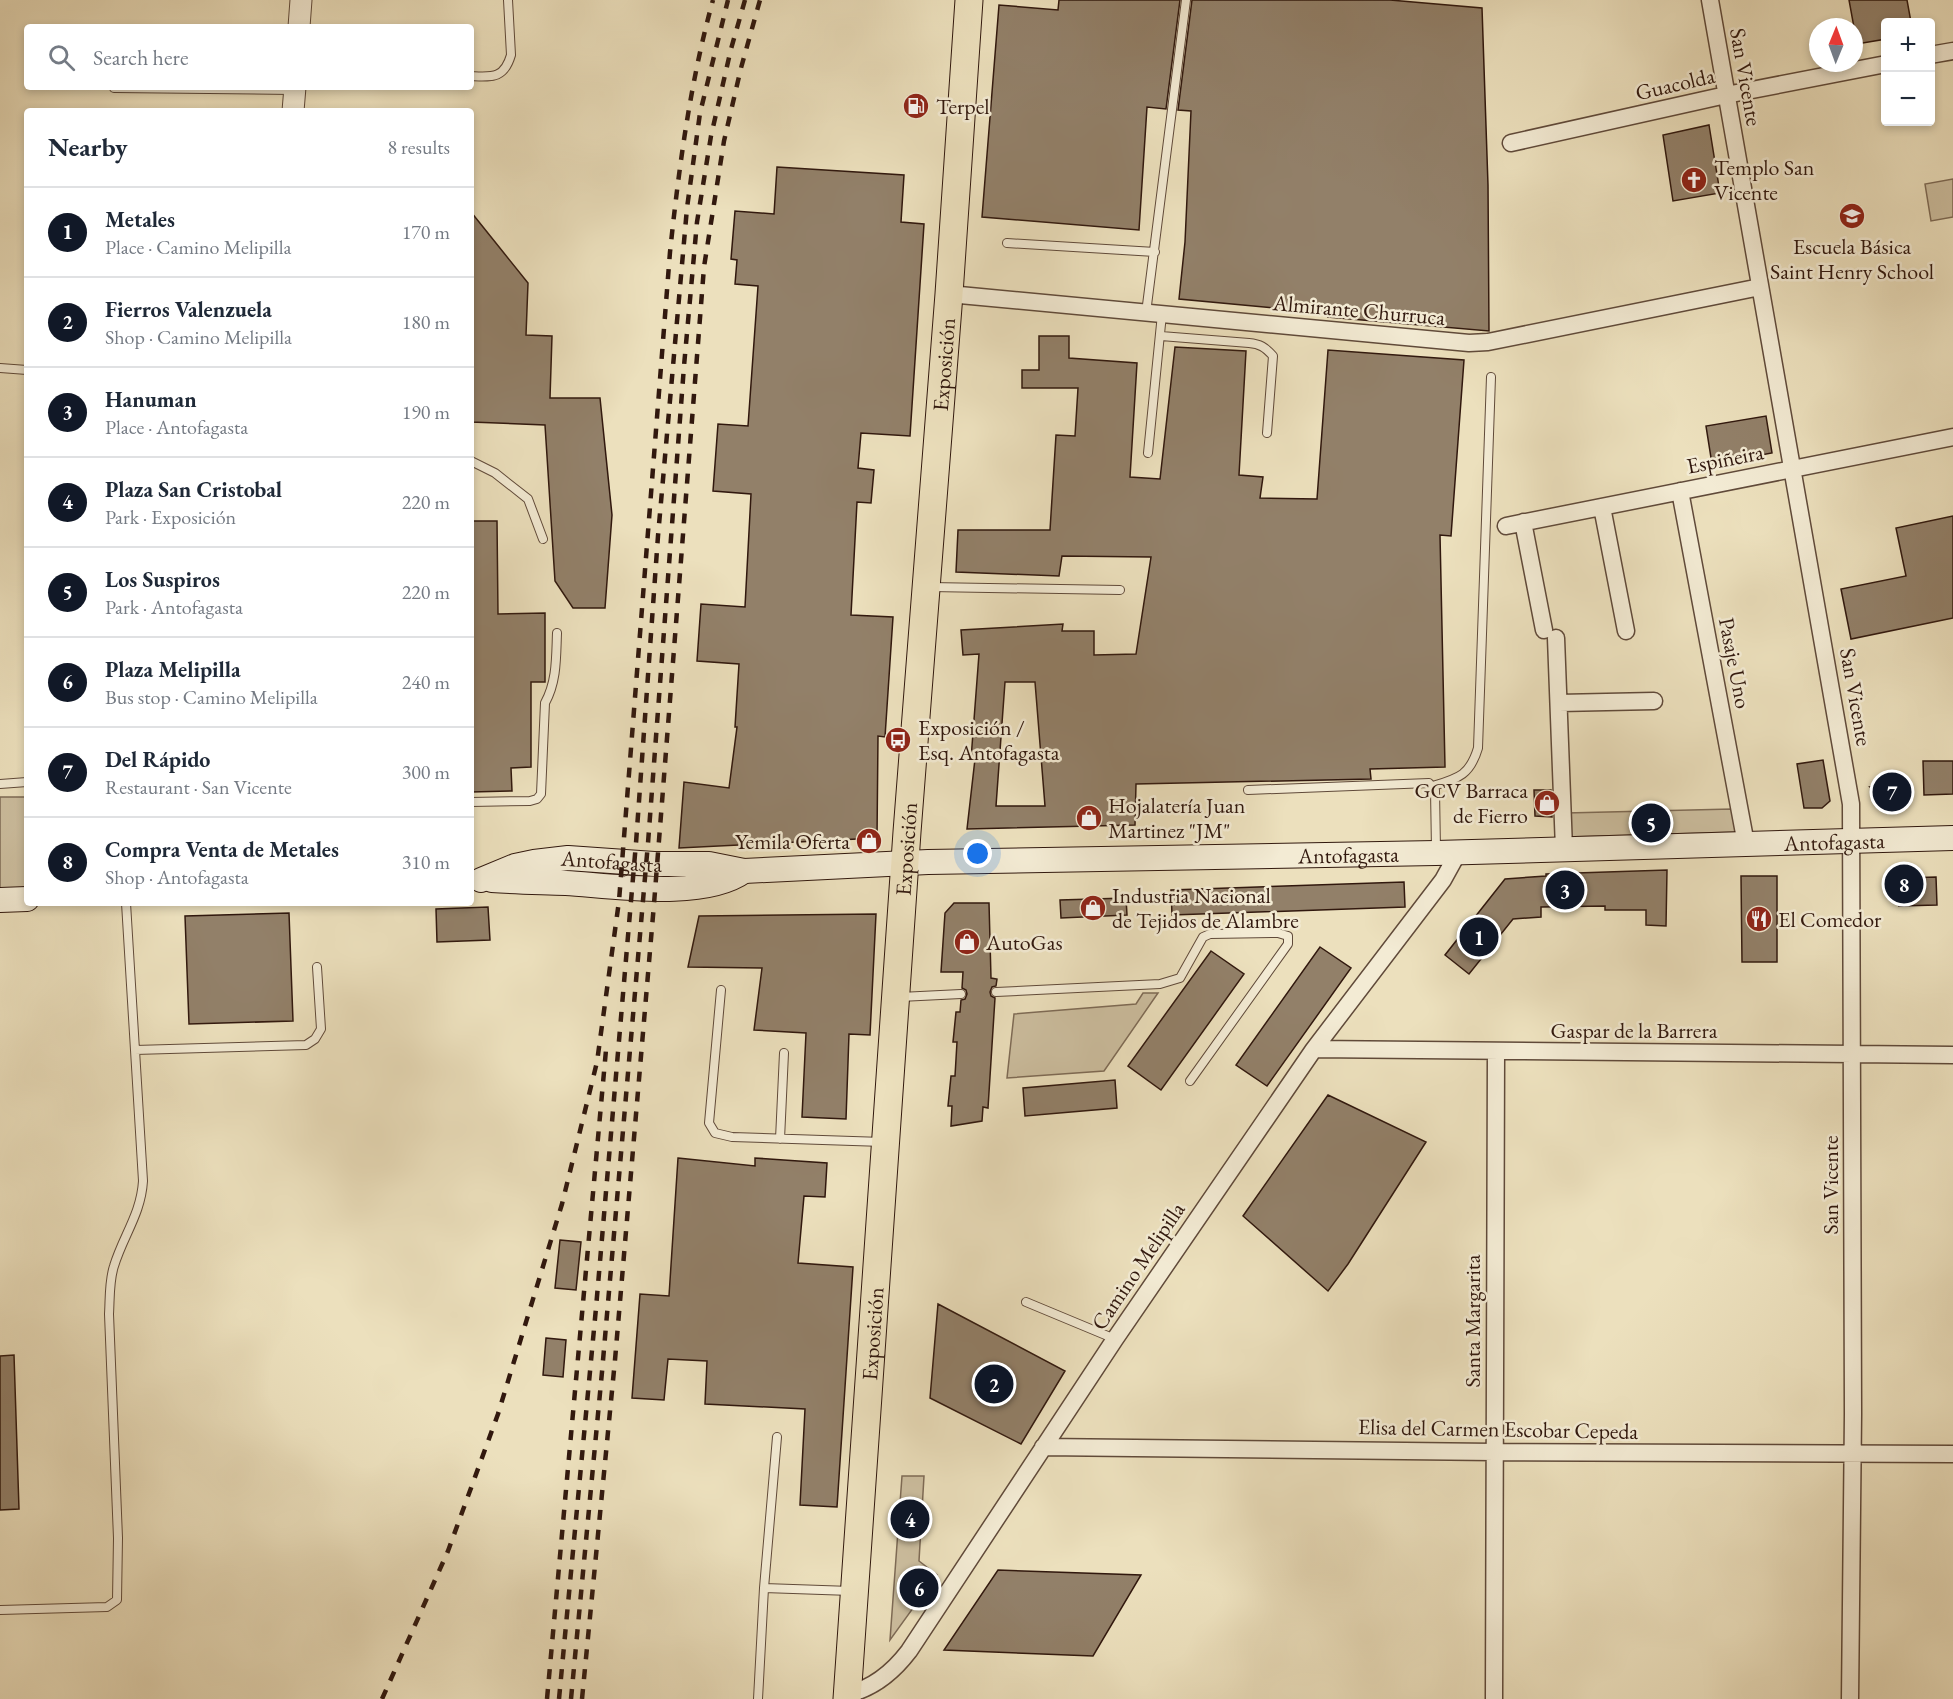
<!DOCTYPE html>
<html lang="en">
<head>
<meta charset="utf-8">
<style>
	:root { --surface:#fff; --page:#f2f2f3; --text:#1f2937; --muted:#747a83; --line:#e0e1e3; --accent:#111827 }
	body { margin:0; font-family:"EB Garamond",serif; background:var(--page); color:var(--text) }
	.controls { position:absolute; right:18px; top:18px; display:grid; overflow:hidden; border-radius:6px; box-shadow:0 3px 9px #0003 }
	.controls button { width:54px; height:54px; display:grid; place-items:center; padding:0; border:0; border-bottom:2px solid var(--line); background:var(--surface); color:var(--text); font:30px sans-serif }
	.compass { position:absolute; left:1809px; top:18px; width:54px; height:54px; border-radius:50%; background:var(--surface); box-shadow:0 3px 9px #0003; rotate:1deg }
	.you { position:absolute; left:978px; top:854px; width:21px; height:21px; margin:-15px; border:4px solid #fff; border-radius:50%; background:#1a73e8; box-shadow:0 0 0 9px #1a73e833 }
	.badge { display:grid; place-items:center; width:39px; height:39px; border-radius:50%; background:var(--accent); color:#fff; font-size:20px; font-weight:700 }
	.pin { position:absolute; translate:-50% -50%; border:3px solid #fff; box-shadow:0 2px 6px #0006 }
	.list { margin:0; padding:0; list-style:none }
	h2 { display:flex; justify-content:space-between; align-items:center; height:78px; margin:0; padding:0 24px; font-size:26px }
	h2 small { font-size:20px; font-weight:400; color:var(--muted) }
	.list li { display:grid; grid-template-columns:39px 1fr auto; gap:18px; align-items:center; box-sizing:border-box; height:90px; padding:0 24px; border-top:2px solid var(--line) }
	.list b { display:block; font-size:22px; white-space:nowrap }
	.list p { margin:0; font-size:20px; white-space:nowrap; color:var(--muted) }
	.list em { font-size:20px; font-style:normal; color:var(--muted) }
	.icon { flex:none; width:33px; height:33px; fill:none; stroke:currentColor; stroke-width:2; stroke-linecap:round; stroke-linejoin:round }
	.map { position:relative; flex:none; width:1953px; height:1699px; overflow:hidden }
	.search { position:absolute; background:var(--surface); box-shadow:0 3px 9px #0003; left:24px; top:24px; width:450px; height:66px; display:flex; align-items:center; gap:15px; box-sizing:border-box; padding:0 21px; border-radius:6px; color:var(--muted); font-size:22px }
	.panel { position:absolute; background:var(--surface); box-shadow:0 3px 9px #0003; left:24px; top:108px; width:450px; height:798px; border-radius:6px }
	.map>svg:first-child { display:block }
	.green { fill:#ccbe9f; stroke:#7e6b56; stroke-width:1.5 }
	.building { fill:#928069; stroke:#31180e; stroke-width:1.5; fill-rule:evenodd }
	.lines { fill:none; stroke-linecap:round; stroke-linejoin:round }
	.service-casing { stroke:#604a3a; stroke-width:10 }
	.minor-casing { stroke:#604a3a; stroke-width:19 }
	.tertiary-casing { stroke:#604a3a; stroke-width:23 }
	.secondary-casing { stroke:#31180e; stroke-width:26 }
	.primary-casing { stroke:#31180e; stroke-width:29 }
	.service { stroke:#f3ebd4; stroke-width:8 }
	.minor { stroke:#f3ebd4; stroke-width:16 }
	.tertiary { stroke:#f3ebd4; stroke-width:21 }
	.secondary { stroke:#f3ebd4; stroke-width:24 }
	.primary { stroke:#ece0bd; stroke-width:27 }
	.rail { stroke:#31180e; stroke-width:4.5; stroke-dasharray:10 10; stroke-linecap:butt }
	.labels { text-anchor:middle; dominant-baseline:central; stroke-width:5; stroke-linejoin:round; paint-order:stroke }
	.street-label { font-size:22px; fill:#31180e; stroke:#f3ebd4 }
	.poi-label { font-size:22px; fill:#31180e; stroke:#f3ebd4; text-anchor:start }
</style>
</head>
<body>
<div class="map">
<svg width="1953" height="1699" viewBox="0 0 1953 1699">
	<rect width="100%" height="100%" fill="#ece0bd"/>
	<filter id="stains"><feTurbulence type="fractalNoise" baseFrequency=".00333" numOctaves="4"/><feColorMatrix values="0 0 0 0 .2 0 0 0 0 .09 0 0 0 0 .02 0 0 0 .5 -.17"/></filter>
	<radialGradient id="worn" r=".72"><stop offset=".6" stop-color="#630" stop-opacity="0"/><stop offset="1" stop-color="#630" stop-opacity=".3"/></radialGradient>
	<path class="green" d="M 1953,179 L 1953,217 L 1931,221 L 1925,184 Z
		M 0,797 L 27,797 L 27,888 L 0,889 Z
		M 1732,809 L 1737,832 L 1566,837 L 1566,813 Z
		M 1143,993 L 1158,993 L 1104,1071 L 1007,1078 L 1014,1014 L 1136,1004 Z
		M 902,1476 L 924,1476 L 919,1561 L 937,1575 L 890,1640 Z"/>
	<path class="building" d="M 1059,0 L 1180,0 L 1166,109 L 1147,107 L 1139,230 L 982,217 L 999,5 L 1058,10 Z
		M 1192,0 L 1390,0 L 1482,8 L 1488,185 L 1489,331 L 1328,317 L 1328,313 L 1179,299 L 1185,242 L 1191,111 L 1178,110 Z
		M 1849,0 L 1907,0 L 1911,22 L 1886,22 L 1886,39 L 1857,44 Z
		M 1709,125 L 1720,193 L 1673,201 L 1663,135 Z
		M 777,167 L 904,175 L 901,222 L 924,224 L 910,436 L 861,433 L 858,468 L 874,470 L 871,503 L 857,502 L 851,615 L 893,617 L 885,737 L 878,736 L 877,838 L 679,848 L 684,782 L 729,788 L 737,727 L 735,727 L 739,664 L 697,661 L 701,604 L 745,607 L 751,494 L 713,491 L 718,424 L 748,426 L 758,286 L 735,284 L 737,260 L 731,259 L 735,211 L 774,214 Z
		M 471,212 L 528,283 L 526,335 L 552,336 L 550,398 L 600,398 L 612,515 L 605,608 L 573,608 L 555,581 L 545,425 L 471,422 Z
		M 1039,336 L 1069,336 L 1069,358 L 1137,363 L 1130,477 L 1160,479 L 1175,347 L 1246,351 L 1239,475 L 1263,477 L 1260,498 L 1317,499 L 1328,350 L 1464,360 L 1451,536 L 1440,535 L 1445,767 L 1370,769 L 1371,779 L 1136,784 L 1135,825 L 967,829 L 975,759 L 971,759 L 979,654 L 963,655 L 961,630 L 1063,624 L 1062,631 L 1094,631 L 1094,655 L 1136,654 L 1151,557 L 1062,556 L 1059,576 L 956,572 L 958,530 L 1050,530 L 1056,435 L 1075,436 L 1078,388 L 1022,388 L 1022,370 L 1039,370 ZM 1005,682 L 1035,682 L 1045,806 L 996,806 Z
		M 1766,416 L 1772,453 L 1712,464 L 1706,426 Z
		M 1953,516 L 1953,618 L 1851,639 L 1841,589 L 1906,576 L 1896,528 Z
		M 471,521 L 497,521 L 498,614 L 545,613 L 545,682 L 531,682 L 531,767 L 511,768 L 512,791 L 471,792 Z
		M 1823,760 L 1830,801 L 1822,808 L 1804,808 L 1797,764 Z
		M 1923,761 L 1953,761 L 1953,794 L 1924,795 Z
		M 1904,786 L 1908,805 L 1892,807 L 1870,787 Z
		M 1534,790 L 1551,790 L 1552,817 L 1535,816 Z
		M 1667,870 L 1666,926 L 1646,925 L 1646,910 L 1605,910 L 1605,906 L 1541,907 L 1541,917 L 1513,919 L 1469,974 L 1445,955 L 1505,879 L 1546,876 L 1546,874 Z
		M 1741,876 L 1777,876 L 1777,962 L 1742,962 Z
		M 1936,877 L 1937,905 L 1899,906 L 1899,885 L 1905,878 Z
		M 1404,882 L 1405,907 L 1172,915 L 1171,890 Z
		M 1126,898 L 1127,915 L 1061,918 L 1060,900 Z
		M 954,903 L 989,903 L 991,978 L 997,979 L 996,986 L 992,987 L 990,992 L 991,996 L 995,998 L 988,1108 L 983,1107 L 982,1121 L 951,1126 L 952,1106 L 948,1106 L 951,1076 L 955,1076 L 957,1042 L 953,1042 L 956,1012 L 960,1012 L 961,1000 L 965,999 L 967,994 L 966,990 L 962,988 L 963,972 L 941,972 L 945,913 Z
		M 488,907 L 490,940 L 437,942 L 436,909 Z
		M 289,913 L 293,1021 L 189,1024 L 185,916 Z
		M 876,914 L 870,1035 L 849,1034 L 846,1119 L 802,1117 L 806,1033 L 754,1030 L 762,968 L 688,967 L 699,916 Z
		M 1320,947 L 1351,968 L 1267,1086 L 1236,1065 Z
		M 1211,951 L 1244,974 L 1161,1090 L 1128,1066 Z
		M 1115,1080 L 1117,1108 L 1025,1116 L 1023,1088 Z
		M 1328,1095 L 1426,1142 L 1348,1264 L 1328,1291 L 1243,1216 Z
		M 678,1158 L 755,1166 L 755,1158 L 827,1163 L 825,1197 L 804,1196 L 798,1263 L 853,1267 L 837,1507 L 800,1505 L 805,1409 L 705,1404 L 707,1361 L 668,1359 L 664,1400 L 632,1398 L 640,1294 L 669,1296 Z
		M 560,1240 L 581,1242 L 576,1290 L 555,1288 Z
		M 938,1304 L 1065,1371 L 1021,1444 L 930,1398 Z
		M 546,1338 L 566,1340 L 563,1377 L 543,1375 Z
		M 14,1355 L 19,1509 L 0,1510 L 0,1356 Z
		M 998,1570 L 1141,1575 L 1093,1656 L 944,1650 Z"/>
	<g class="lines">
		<g class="service-casing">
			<path id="service" d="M 471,76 C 492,77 504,79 511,55 L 508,0
				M 114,88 L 294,90
				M 1007,243 L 1155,252
				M 1146,313 L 1186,0
				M 1161,336 L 1249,343 C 1260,344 1265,347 1273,356 L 1267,433
				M 0,368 L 27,370
				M 1148,453 L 1162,314
				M 471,461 L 495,473 L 528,499 L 543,539
				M 930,587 L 1120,590
				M 0,784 L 27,782
				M 1433,786 C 1459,778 1470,775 1478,748 L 1491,377
				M 1248,790 L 1429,783 L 1435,790 L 1436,850
				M 471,802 L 530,801 L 537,799 L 541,794 L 545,703 C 557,681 556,658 557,633
				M 721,990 L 709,1123 L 715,1133 L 732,1137 L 883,1142
				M 996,992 L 1160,984 L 1180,978 L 1203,937 L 1210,934 L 1278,933 L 1288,936 L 1288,944 L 1190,1081
				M 900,997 L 961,994
				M 135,1050 L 306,1045 L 315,1039 L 321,1029 L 317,967
				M 780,1139 L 784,1053
				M 1026,1302 L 1115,1339
				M 764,1588 L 777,1437
				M 0,1610 L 107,1607 L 117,1600 L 118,1538 L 109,1314 C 110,1298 109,1281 114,1266 C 123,1236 141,1214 143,1181 L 126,903
				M 758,1699 L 764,1588 L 851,1591"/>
		</g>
		<g class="minor-casing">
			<path id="minor" d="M 1710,0 L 1851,804 L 1853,1414 L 1850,1699
				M 1930,55 L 1953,51
				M 1511,143 L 1726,95 L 1886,64
				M 949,294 L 1469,343 L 1488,342 L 1760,287
				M 1680,491 L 1746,844
				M 1602,507 L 1626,631
				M 1523,522 L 1544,630
				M 1506,526 L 1953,437
				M 1556,638 L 1564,849
				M 1559,703 L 1654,701
				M 1314,1049 L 1953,1055
				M 1043,1447 L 1494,1452 L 1953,1454
				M 848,1694 C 874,1688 893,1672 909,1651 L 1115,1339 L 1314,1049 L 1443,880 L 1459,851
				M 1494,1699 L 1496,1051"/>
		</g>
		<g class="tertiary-casing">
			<path id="tertiary" d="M 299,27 L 301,0
				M 293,111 L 295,87"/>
		</g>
		<g class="secondary-casing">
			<g id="secondary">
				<path id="s1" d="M 481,880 L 515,866 L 534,862 L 568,858 L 654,864 L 709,864 L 744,871 L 928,862 L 1436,853 L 1953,838"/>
				<path d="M 492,880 C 517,882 541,882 566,883 C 614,886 704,900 744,871"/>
				<path d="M 0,900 L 27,899"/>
			</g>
		</g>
		<g class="primary-casing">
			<g id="primary">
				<path id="s2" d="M 847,1699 L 907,832 L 949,294 L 969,0"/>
			</g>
		</g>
		<use href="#service" class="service"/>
		<use href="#minor" class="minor"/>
		<use href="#tertiary" class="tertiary"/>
		<use href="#secondary" class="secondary"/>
		<use href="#primary" class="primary"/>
		<path class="rail" d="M 382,1699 L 448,1551 L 498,1414 L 562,1204 L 597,1062 L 619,901 L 670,252 C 679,167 690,83 713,0
			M 547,1699 L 606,1050
			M 559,1699 L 596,1308 L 636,843 L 658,536 L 687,208 L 700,113 L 728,0
			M 571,1699 L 602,1372 L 648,843 L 684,366 L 697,222 L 711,136 L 731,49 L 745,0
			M 582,1699 L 615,1360 L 654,904 L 704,267 L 724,141 L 741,68 L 760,0"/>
	</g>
	<defs>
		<g id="fuel-disc" transform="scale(1.35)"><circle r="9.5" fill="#8f2418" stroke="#f3ebd4"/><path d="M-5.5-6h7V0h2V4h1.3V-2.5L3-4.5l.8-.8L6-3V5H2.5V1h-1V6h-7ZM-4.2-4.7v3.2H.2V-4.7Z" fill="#fff"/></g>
		<g id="church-disc" transform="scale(1.35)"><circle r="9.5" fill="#8f2418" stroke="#f3ebd4"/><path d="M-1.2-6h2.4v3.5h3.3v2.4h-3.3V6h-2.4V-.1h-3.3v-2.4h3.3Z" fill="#fff"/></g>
		<g id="school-disc" transform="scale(1.35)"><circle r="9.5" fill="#8f2418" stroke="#f3ebd4"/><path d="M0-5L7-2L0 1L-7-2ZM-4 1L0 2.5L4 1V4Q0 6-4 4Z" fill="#fff"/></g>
		<g id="bus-disc" transform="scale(1.35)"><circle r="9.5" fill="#8f2418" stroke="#f3ebd4"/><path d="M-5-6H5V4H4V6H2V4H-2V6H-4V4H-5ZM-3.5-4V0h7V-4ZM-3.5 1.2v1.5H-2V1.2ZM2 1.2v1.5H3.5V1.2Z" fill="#fff"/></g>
		<g id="shop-disc" transform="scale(1.35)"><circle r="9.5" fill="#8f2418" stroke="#f3ebd4"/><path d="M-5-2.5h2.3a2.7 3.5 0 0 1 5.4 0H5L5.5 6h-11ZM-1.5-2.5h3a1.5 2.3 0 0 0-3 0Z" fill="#fff"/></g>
		<g id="restaurant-disc" transform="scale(1.35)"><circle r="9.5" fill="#8f2418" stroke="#f3ebd4"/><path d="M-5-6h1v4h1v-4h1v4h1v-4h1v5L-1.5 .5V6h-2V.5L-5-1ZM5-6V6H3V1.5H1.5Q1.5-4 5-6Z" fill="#fff"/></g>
	</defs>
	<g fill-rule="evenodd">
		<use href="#fuel-disc" x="916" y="106"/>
		<use href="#church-disc" x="1694" y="180"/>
		<use href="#school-disc" x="1852" y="216"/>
		<use href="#bus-disc" x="898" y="740"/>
		<use href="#shop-disc" x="1547" y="803"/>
		<use href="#shop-disc" x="1089" y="818"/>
		<use href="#shop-disc" x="869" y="841"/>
		<use href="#shop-disc" x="1093" y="908"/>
		<use href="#restaurant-disc" x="1759" y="919"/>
		<use href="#shop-disc" x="967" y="942"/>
	</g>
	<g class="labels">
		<g class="street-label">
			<text transform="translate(1746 77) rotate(80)">San Vicente</text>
			<text transform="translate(1675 84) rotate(-13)">Guacolda</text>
			<text transform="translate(1359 310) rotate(5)">Almirante Churruca</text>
			<text stroke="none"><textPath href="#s2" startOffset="1338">Exposición</textPath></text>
			<text transform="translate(1725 459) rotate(-11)">Espiñeira</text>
			<text transform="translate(1735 663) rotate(79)">Pasaje Uno</text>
			<text transform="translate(1856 697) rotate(80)">San Vicente</text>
			<text stroke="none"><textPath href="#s1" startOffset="1358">Antofagasta</textPath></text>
			<text stroke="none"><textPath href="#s2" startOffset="852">Exposición</textPath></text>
			<text stroke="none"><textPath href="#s1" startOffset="872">Antofagasta</textPath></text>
			<text stroke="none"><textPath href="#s1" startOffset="134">Antofagasta</textPath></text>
			<text x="1634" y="1030">Gaspar de la Barrera</text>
			<text transform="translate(1830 1185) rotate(-90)">San Vicente</text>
			<text transform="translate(1138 1266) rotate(-56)">Camino Melipilla</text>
			<text transform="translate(1472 1321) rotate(-90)">Santa Margarita</text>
			<text stroke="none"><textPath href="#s2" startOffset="366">Exposición</textPath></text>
			<text transform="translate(1498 1429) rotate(1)">Elisa del Carmen Escobar Cepeda</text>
		</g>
		<g class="poi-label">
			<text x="936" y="106">Terpel</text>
			<text x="1714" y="167">Templo San<tspan x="1714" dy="25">Vicente</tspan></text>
			<text x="1852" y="246" text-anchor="middle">Escuela Básica<tspan x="1852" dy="25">Saint Henry School</tspan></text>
			<text x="918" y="727">Exposición /<tspan x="918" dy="25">Esq. Antofagasta</tspan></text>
			<text x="1528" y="790" text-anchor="end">GCV Barraca<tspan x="1528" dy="25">de Fierro</tspan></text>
			<text x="1108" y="805">Hojalatería Juan<tspan x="1108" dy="25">Martinez "JM"</tspan></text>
			<text x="850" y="841" text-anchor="end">Yemila Oferta</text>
			<text x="1112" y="895">Industria Nacional<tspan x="1112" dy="25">de Tejidos de Alambre</tspan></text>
			<text x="1778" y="919">El Comedor</text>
			<text x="986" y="942">AutoGas</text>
		</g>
	</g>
	<rect width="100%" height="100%" filter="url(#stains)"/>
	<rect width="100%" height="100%" fill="url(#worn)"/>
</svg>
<div class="controls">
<button>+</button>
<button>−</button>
</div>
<svg class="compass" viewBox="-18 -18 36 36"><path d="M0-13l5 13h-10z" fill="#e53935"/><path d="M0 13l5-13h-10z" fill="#747a83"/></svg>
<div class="you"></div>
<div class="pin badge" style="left:1479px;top:937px">1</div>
<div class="pin badge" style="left:994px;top:1384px">2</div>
<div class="pin badge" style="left:1565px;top:890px">3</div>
<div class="pin badge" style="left:910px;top:1519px">4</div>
<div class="pin badge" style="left:1651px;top:823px">5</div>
<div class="pin badge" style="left:919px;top:1588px">6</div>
<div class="pin badge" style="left:1892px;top:792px">7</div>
<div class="pin badge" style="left:1904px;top:884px">8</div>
<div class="search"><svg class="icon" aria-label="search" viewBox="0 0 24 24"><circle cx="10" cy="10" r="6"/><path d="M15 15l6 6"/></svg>Search here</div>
<section class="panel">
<h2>Nearby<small>8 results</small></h2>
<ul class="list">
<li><span class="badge">1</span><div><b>Metales</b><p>Place · Camino Melipilla</p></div><em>170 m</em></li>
<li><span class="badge">2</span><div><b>Fierros Valenzuela</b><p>Shop · Camino Melipilla</p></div><em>180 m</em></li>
<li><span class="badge">3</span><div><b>Hanuman</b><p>Place · Antofagasta</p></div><em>190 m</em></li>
<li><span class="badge">4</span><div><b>Plaza San Cristobal</b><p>Park · Exposición</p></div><em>220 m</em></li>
<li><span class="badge">5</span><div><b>Los Suspiros</b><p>Park · Antofagasta</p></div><em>220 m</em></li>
<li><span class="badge">6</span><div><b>Plaza Melipilla</b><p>Bus stop · Camino Melipilla</p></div><em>240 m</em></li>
<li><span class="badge">7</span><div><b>Del Rápido</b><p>Restaurant · San Vicente</p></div><em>300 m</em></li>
<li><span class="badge">8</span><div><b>Compra Venta de Metales</b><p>Shop · Antofagasta</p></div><em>310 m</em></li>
</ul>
</section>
</div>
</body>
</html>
